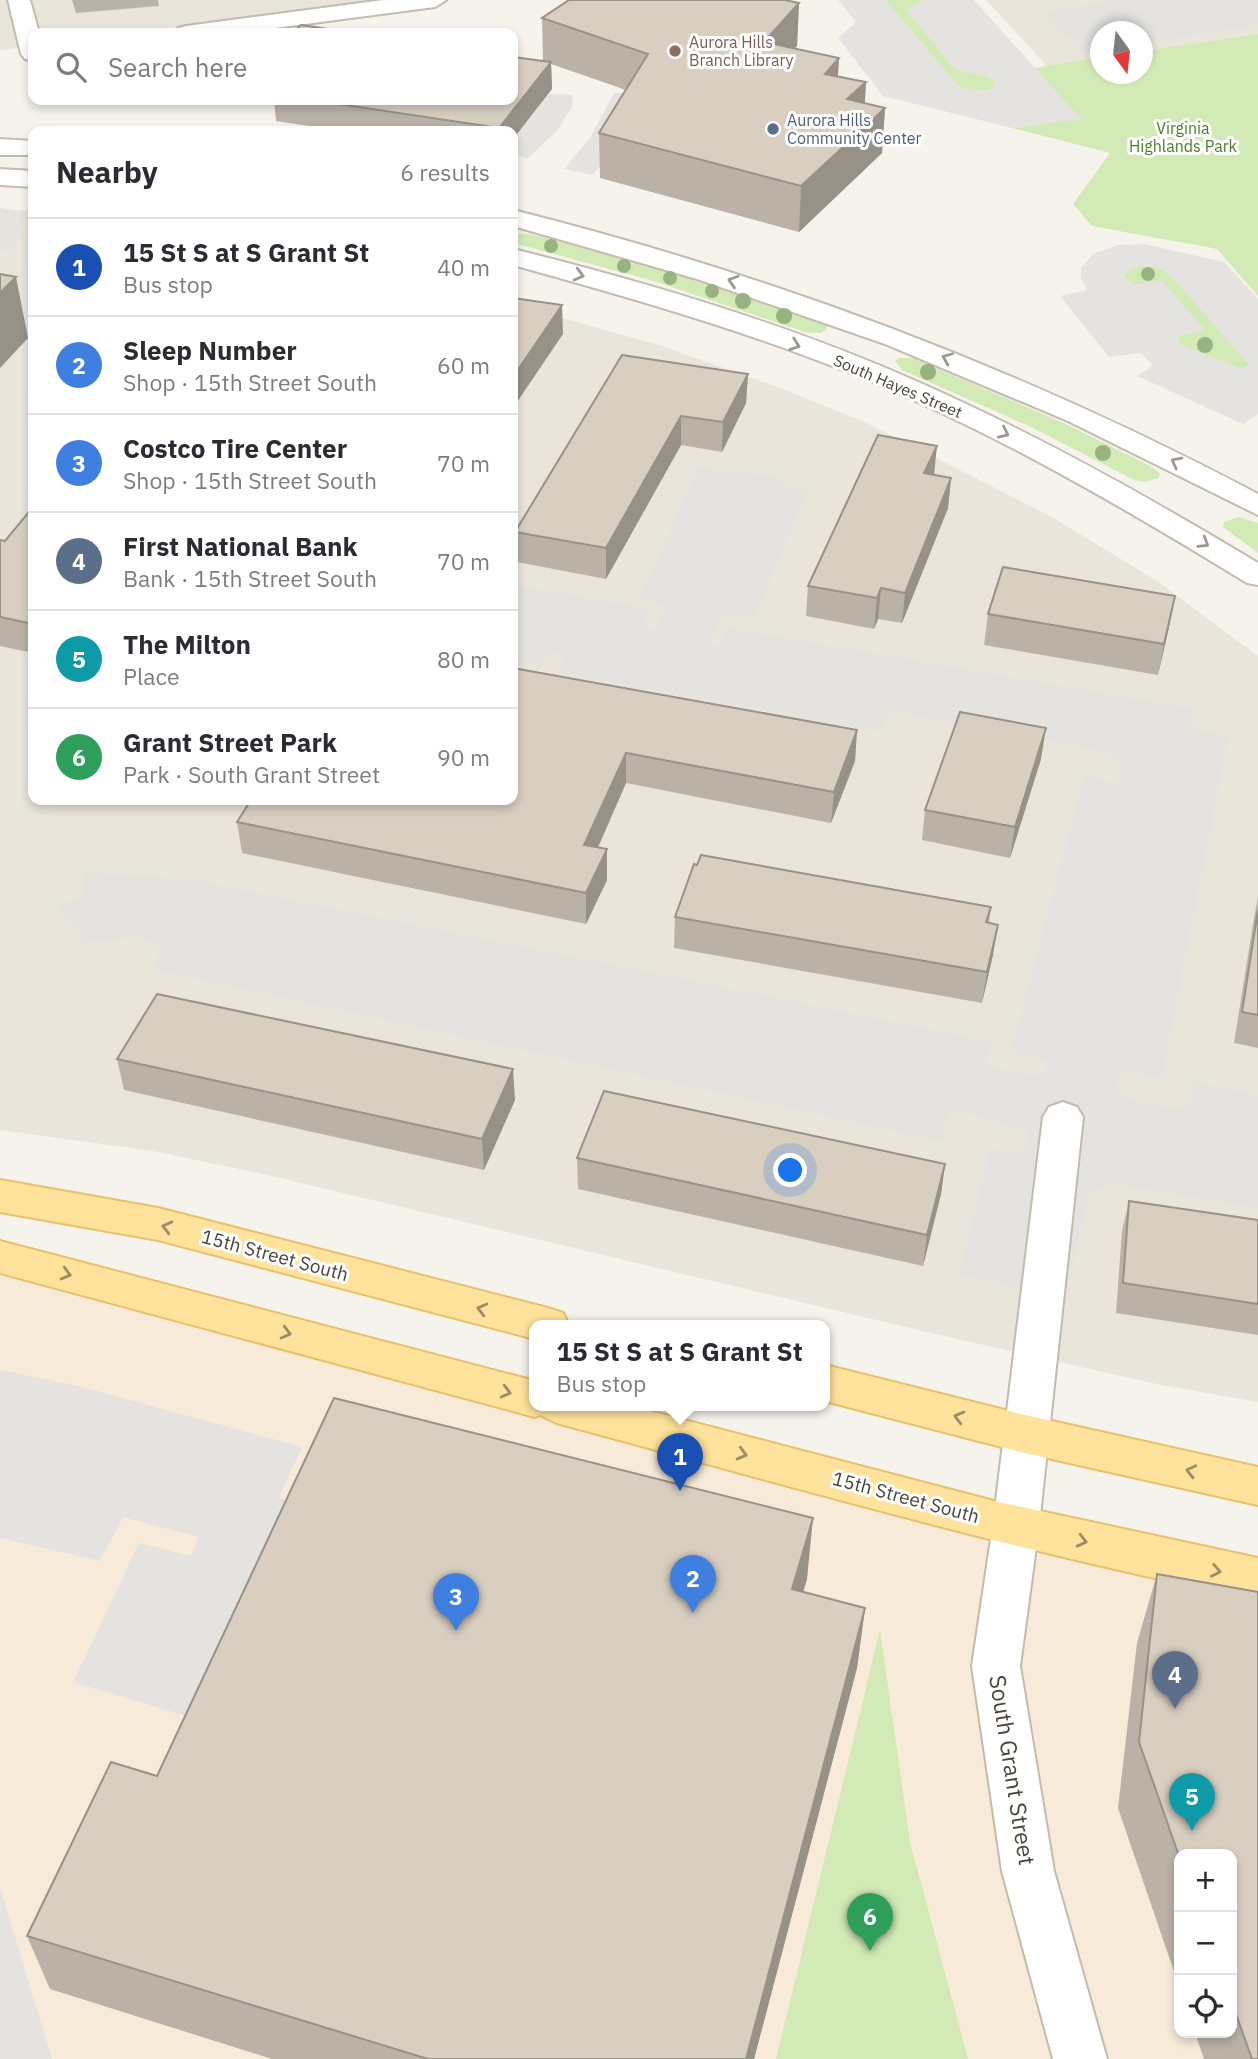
<!DOCTYPE html>
<html lang="en">
<head>
<meta charset="utf-8">
<style>
	:root { --surface:#fff; --page:#f2f2f3; --text:#2b2b33; --muted:#7c7c81; --line:#e1e1e2; --accent:#ea580c }
	body { margin:0; font-family:"IBM Plex Sans",sans-serif; background:var(--page); color:var(--text) }
	.controls { position:absolute; right:21px; bottom:21px; display:grid; overflow:hidden; border-radius:14px; box-shadow:0 4px 10px #0003 }
	.controls button { width:63px; height:63px; display:grid; place-items:center; padding:0; border:0; border-bottom:2px solid var(--line); background:var(--surface); color:var(--text); font:35px sans-serif }
	.compass { position:absolute; left:1090px; top:21px; width:63px; height:63px; border-radius:50%; background:var(--surface); box-shadow:0 4px 10px #0003; rotate:165deg }
	.you { position:absolute; left:791px; top:1171px; width:24px; height:24px; margin:-18px; border:5px solid #fff; border-radius:50%; background:#1a73e8; box-shadow:0 0 0 10px #1a73e833 }
	.badge { display:grid; place-items:center; width:46px; height:46px; border-radius:50%; background:var(--accent); color:#fff; font-size:23px; font-weight:700 }
	.pin { position:absolute; translate:-50% -58px; filter:drop-shadow(0 2px 4px #0008) }
	.pin::after { content:''; position:absolute; top:37px; width:24px; height:21px; background:inherit; clip-path:polygon(0 0,100% 0,50% 100%) }
	.popup { position:absolute; left:529px; top:1320px; width:301px; height:91px; box-sizing:border-box; display:grid; place-content:center; border-radius:14px; background:var(--surface); filter:drop-shadow(0 2px 5px #0005); font-size:23px; white-space:nowrap; color:var(--muted) }
	.popup b { font-size:26px; color:var(--text) }
	.popup::after { content:''; position:absolute; left:50%; top:100%; margin-left:-14px; border:14px solid transparent; border-top-color:var(--surface) }
	.list { margin:0; padding:0; list-style:none }
	h2 { display:flex; justify-content:space-between; align-items:center; height:91px; margin:0; padding:0 28px; font-size:30px }
	h2 small { font-size:23px; font-weight:400; color:var(--muted) }
	.list li { display:grid; grid-template-columns:46px 1fr auto; gap:21px; align-items:center; box-sizing:border-box; height:98px; padding:0 28px; border-top:2px solid var(--line) }
	.list b { display:block; font-size:26px; white-space:nowrap }
	.list p { margin:0; font-size:23px; white-space:nowrap; color:var(--muted) }
	.list em { font-size:23px; font-style:normal; color:var(--muted) }
	.icon { flex:none; width:38px; height:38px; fill:none; stroke:currentColor; stroke-width:2; stroke-linecap:round; stroke-linejoin:round }
	.map { position:relative; flex:none; width:1258px; height:2059px; overflow:hidden }
	.search { position:absolute; background:var(--surface); box-shadow:0 4px 10px #0003; left:28px; top:28px; width:490px; height:77px; display:flex; align-items:center; gap:18px; box-sizing:border-box; padding:0 24px; border-radius:14px; color:var(--muted); font-size:26px }
	.panel { position:absolute; background:var(--surface); box-shadow:0 4px 10px #0003; left:28px; top:126px; width:490px; height:679px; border-radius:14px }
	.map>svg:first-child { display:block }
	.residential { fill:#eae5da }
	.commercial { fill:#f7ead8; fill-rule:evenodd }
	.industrial { fill:#e6e2dd }
	.green { fill:#d2eab5 }
	.parking { fill:#e5e3e0; fill-rule:evenodd }
	.lines { fill:none; stroke-linecap:round; stroke-linejoin:round }
	.minor-casing { stroke:#c2bbae; stroke-width:4 }
	.major-casing { stroke:#e6c16a; stroke-width:4 }
	.minor { fill:#fff; fill-rule:evenodd }
	.major { fill:#ffe39c; fill-rule:evenodd }
	.tree { fill:#97b381 }
	.wall { fill:#bab2a6 }
	.shaded-wall { fill:#979187 }
	.building { fill:#d8cfc1; stroke:#979187; stroke-width:2 }
	.oneway { stroke:#9c9892 }
	.oneway2 { stroke:#9c8c66 }
	.education-dot { fill:#8d6e63; stroke:#fff; stroke-width:2.5 }
	.service-dot { fill:#5c6f8a; stroke:#fff; stroke-width:2.5 }
	.labels { text-anchor:middle; dominant-baseline:central; stroke-width:6; stroke-linejoin:round; paint-order:stroke }
	.far-education-label { font-size:16px; fill:#785e54; stroke:#fff; text-anchor:start }
	.far-service-label { font-size:16px; fill:#4e5e75; stroke:#fff; text-anchor:start }
	.far-park-label { font-size:16px; fill:#4a7f2a; stroke:#fff }
	.far-street-label { font-size:16px; fill:#4b4439; stroke:#fff }
	.street-label { font-size:19px; fill:#4b4439; stroke:#fff }
	.near-street-label { font-size:23px; fill:#4b4439; stroke:#fff }
</style>
</head>
<body>
<div class="map">
<svg width="1258" height="2059" viewBox="0 0 1258 2059">
	<rect width="100%" height="100%" fill="#f6f3ec"/>
	<path class="residential" d="M 0,0 L 371,0 L 129,33 L 33,33 L 33,46 L 0,50 Z
		M 986,0 L 1258,0 L 1258,34 L 1143,51 L 1142,32 L 1100,32 L 1100,57 L 1047,66 Z
		M 26,211 L 33,212 L 33,800 L 513,800 L 513,304 L 659,345 L 783,389 L 869,424 L 1052,517 L 1157,581 L 1258,656 L 1258,1402 L 1161,1385 L 931,1333 L 263,1174 L 153,1151 L 0,1130 L 0,252 L 15,249 Z"/>
	<path class="commercial" d="M 0,1267 L 535,1405 L 1258,1579 L 1258,2059 L 0,2059 ZM 1179,1854 L 1232,1854 L 1232,2033 L 1179,2033 Z"/>
	<path class="industrial" d="M 0,208 L 26,211 L 15,249 L 0,252 Z"/>
	<path class="green" d="M 885,0 L 925,0 L 907,10 L 955,69 L 990,77 L 996,83 L 994,88 L 984,91 L 960,88 Z
		M 1258,34 L 1258,296 L 1217,249 L 1092,226 L 1073,204 L 1110,153 L 1012,128 L 1080,118 L 1034,68 L 1100,57 L 1100,74 L 1142,74 L 1143,51 Z
		M 513,233 L 530,234 L 646,265 L 816,320 L 826,324 L 827,329 L 820,333 L 808,333 L 657,282 L 514,243 Z
		M 1141,266 L 1156,267 L 1169,273 L 1251,365 L 1241,369 L 1183,346 L 1177,341 L 1179,335 L 1205,330 L 1133,285 L 1124,276 L 1130,269 Z
		M 899,358 L 913,358 L 1066,424 L 1152,467 L 1160,474 L 1159,478 L 1144,482 L 1134,480 L 1033,428 L 902,370 L 895,361 Z
		M 1239,517 L 1258,523 L 1258,553 L 1223,527 L 1224,522 Z
		M 880,1630 L 910,1842 L 968,2059 L 776,2059 Z"/>
	<path class="parking" d="M 838,0 L 885,0 L 960,88 L 984,91 L 993,88 L 995,82 L 990,77 L 955,69 L 906,10 L 925,0 L 974,0 L 1081,119 L 1012,128 L 883,96 L 838,38 L 856,22 Z
		M 1122,0 L 1258,0 L 1258,25 L 1143,43 L 1142,32 L 1100,32 L 1100,49 L 1086,51 L 1042,12 Z
		M 614,93 L 641,94 L 621,141 L 593,175 L 564,169 L 590,138 Z
		M 549,94 L 573,95 L 572,107 L 557,131 L 527,159 L 513,153 L 513,139 Z
		M 1144,244 L 1224,262 L 1258,299 L 1258,414 L 1243,424 L 1137,376 L 1153,365 L 1140,353 L 1109,357 L 1060,296 L 1087,290 L 1081,278 L 1081,268 L 1093,254 L 1118,245 ZM 1141,266 L 1156,267 L 1169,273 L 1250,366 L 1241,369 L 1183,346 L 1177,341 L 1179,335 L 1206,331 L 1161,280 L 1133,285 L 1124,276 L 1130,269 Z
		M 698,468 L 780,477 L 782,484 L 807,491 L 755,617 L 722,616 L 710,642 L 713,646 L 721,645 L 727,628 L 1194,709 L 1191,722 L 1198,730 L 1229,736 L 1161,1078 L 1132,1071 L 1114,1076 L 1120,1094 L 1133,1101 L 1179,1109 L 1192,1105 L 1194,1082 L 1258,1095 L 1258,1208 L 1108,1183 L 1090,1192 L 1065,1298 L 959,1274 L 990,1149 L 1012,1152 L 1025,1148 L 1030,1140 L 1026,1130 L 964,1112 L 951,1113 L 947,1117 L 941,1141 L 153,969 L 161,947 L 143,937 L 86,942 L 56,904 L 76,900 L 84,894 L 85,873 L 188,879 L 992,1042 L 985,1058 L 990,1066 L 1032,1076 L 1043,1073 L 1047,1066 L 1045,1060 L 1011,1052 L 1084,776 L 1115,783 L 1123,777 L 1119,762 L 1109,752 L 898,712 L 889,713 L 881,731 L 559,673 L 566,658 L 559,652 L 549,655 L 540,669 L 513,664 L 513,585 L 650,609 L 643,625 L 649,630 L 657,628 L 665,609 L 663,605 L 640,599 Z
		M 0,1370 L 83,1387 L 302,1447 L 279,1498 L 307,1510 L 206,1722 L 73,1682 L 139,1543 L 191,1556 L 199,1537 L 123,1517 L 100,1561 L 0,1538 Z
		M 0,1887 L 52,2059 L 0,2059 Z"/>
	<g class="lines">
		<g class="minor-casing">
			<path id="minor" d="M 8,0 L 30,0 L 39,33 L 33,33 L 33,61 L 25,59 L 21,54 Z
				M 383,0 L 446,0 L 435,7 L 237,33 L 174,33 L 178,28 L 186,26 Z
				M 0,139 L 33,141 L 33,155 L 0,155 Z
				M 0,169 L 33,171 L 33,187 L 0,185 Z
				M 513,210 C 772,275 1022,369 1258,494 L 1258,515 L 1068,421 L 885,344 L 697,279 L 513,226 Z
				M 513,249 C 650,283 787,324 916,381 C 1034,433 1147,496 1258,563 L 1258,585 L 1247,583 C 1118,504 986,427 845,371 C 737,328 625,296 513,265 Z
				M 1063,1102 L 1077,1107 L 1083,1117 L 1039,1525 L 1020,1666 L 1054,1871 L 1107,2059 L 1053,2059 L 1002,1871 L 972,1666 L 993,1525 L 1043,1117 L 1049,1107 Z"/>
		</g>
		<g class="major-casing">
			<path id="major" d="M 0,1180 L 158,1208 L 548,1308 L 563,1313 L 569,1325 L 535,1325 L 535,1339 L 158,1240 L 0,1212 Z
				M 0,1241 L 535,1381 L 535,1405 L 627,1405 L 994,1501 L 1258,1558 L 1258,1600 C 1021,1553 790,1486 557,1423 L 540,1415 L 535,1417 L 0,1273 Z
				M 825,1365 L 1025,1415 L 1258,1467 L 1258,1505 L 1025,1453 L 825,1401 Z"/>
		</g>
		<use href="#minor" class="minor"/>
		<use href="#major" class="major"/>
	</g>
	<g class="tree">
		<circle cx="551" cy="246" r="7"/>
		<circle cx="624" cy="266" r="7"/>
		<circle cx="1148" cy="274" r="7"/>
		<circle cx="670" cy="278" r="7"/>
		<circle cx="712" cy="291" r="7"/>
		<circle cx="743" cy="301" r="8"/>
		<circle cx="784" cy="316" r="8"/>
		<circle cx="1205" cy="345" r="8"/>
		<circle cx="928" cy="372" r="8"/>
		<circle cx="1103" cy="453" r="8"/>
	</g>
	<path class="wall" d="M 72,0 L 158,0 L 159,6 L 76,13 Z
		M 569,0 L 788,0 L 799,3 L 797,46 L 794,49 L 839,58 L 838,76 L 866,82 L 865,103 L 885,108 L 882,153 L 799,232 L 600,178 L 599,133 L 626,90 L 551,64 L 552,89 L 513,139 L 513,131 L 342,131 L 276,121 L 274,100 L 513,100 L 543,61 L 542,18 Z
		M 622,355 L 748,374 L 746,403 L 722,452 L 681,445 L 606,579 L 517,562 L 515,532 Z
		M 934,475 L 951,478 L 948,508 L 902,623 L 878,619 L 874,629 L 806,616 L 808,586 Z
		M 33,507 L 33,653 L 0,646 L 0,540 L 5,541 Z
		M 988,614 L 1169,627 L 1158,675 L 984,645 Z
		M 513,668 L 857,730 L 855,761 L 831,823 L 626,783 L 598,848 L 607,880 L 586,924 L 242,853 L 237,822 Z
		M 1041,759 L 1010,858 L 922,840 L 925,810 Z
		M 1258,897 L 1258,1048 L 1234,1043 L 1254,918 Z
		M 991,907 L 989,923 L 993,955 L 982,1003 L 674,948 L 675,917 Z
		M 117,1059 L 515,1100 L 484,1170 L 124,1090 Z
		M 577,1158 L 945,1164 L 941,1194 L 923,1266 L 578,1189 Z
		M 1129,1201 L 1258,1220 L 1258,1335 L 1116,1313 L 1122,1231 Z
		M 1157,1574 L 1258,1592 L 1258,2059 L 1204,2059 L 1195,2033 L 1232,2033 L 1232,1854 L 1179,1854 L 1179,1986 L 1118,1808 L 1137,1643 Z
		M 807,1579 L 803,1592 L 865,1608 L 857,1668 L 754,2059 L 272,2059 L 50,1989 L 27,1936 L 157,1776 Z"/>
	<path class="shaded-wall" d="M 773,0 L 788,0 L 787,16 L 799,3 L 797,46 L 762,85 L 764,42 Z
		M 839,58 L 836,102 L 825,74 Z
		M 551,62 L 552,89 L 513,139 L 513,131 L 499,131 L 499,128 Z
		M 866,82 L 863,126 L 847,99 Z
		M 885,108 L 882,153 L 799,232 L 801,186 Z
		M 16,277 L 28,338 L 0,368 L 0,293 Z
		M 562,305 L 563,334 L 513,408 L 513,377 Z
		M 748,374 L 746,403 L 722,452 L 723,422 Z
		M 681,416 L 681,445 L 606,579 L 606,548 Z
		M 937,446 L 934,475 L 924,473 Z
		M 951,478 L 948,508 L 902,623 L 905,593 Z
		M 881,588 L 878,619 L 874,629 L 877,598 Z
		M 1175,596 L 1169,627 L 1158,675 L 1164,644 Z
		M 1046,728 L 1041,759 L 1010,858 L 1015,827 Z
		M 857,730 L 855,761 L 831,823 L 834,792 Z
		M 626,753 L 626,783 L 585,876 L 584,845 Z
		M 607,849 L 607,880 L 586,924 L 586,893 Z
		M 998,925 L 993,955 L 982,1003 L 987,972 Z
		M 513,1069 L 515,1100 L 484,1170 L 482,1139 Z
		M 945,1164 L 941,1194 L 923,1266 L 927,1235 Z
		M 813,1518 L 807,1579 L 786,1649 L 792,1589 Z
		M 865,1608 L 857,1668 L 754,2059 L 746,2059 Z"/>
	<path class="building" d="M 569,0 L 785,0 L 799,3 L 764,42 L 839,58 L 825,74 L 866,82 L 847,99 L 885,108 L 801,186 L 599,133 L 648,54 L 542,18 Z
		M 301,25 L 355,33 L 292,33 Z
		M 513,57 L 551,62 L 499,128 L 312,100 L 513,100 Z
		M 0,274 L 16,277 L 0,293 Z
		M 513,298 L 562,305 L 513,377 Z
		M 622,355 L 748,374 L 723,422 L 681,416 L 606,548 L 515,532 Z
		M 878,435 L 937,446 L 924,473 L 951,478 L 905,593 L 881,588 L 877,598 L 808,586 Z
		M 33,507 L 33,624 L 0,617 L 0,540 L 5,541 Z
		M 1003,567 L 1175,596 L 1164,644 L 988,614 Z
		M 513,668 L 857,730 L 834,792 L 626,753 L 584,845 L 607,849 L 586,893 L 237,822 L 251,800 L 513,800 Z
		M 960,712 L 1046,728 L 1015,827 L 925,810 Z
		M 701,855 L 991,907 L 986,922 L 998,925 L 987,972 L 675,917 L 694,864 L 697,865 Z
		M 1258,910 L 1258,1015 L 1242,1012 Z
		M 157,994 L 513,1069 L 482,1139 L 117,1059 Z
		M 604,1091 L 945,1164 L 927,1235 L 577,1158 Z
		M 1129,1201 L 1258,1220 L 1258,1304 L 1123,1283 Z
		M 334,1398 L 813,1518 L 792,1589 L 865,1608 L 746,2059 L 428,2059 L 27,1936 L 111,1762 L 157,1776 Z
		M 1157,1574 L 1258,1592 L 1258,2059 L 1252,2059 L 1232,2003 L 1232,1854 L 1179,1854 L 1179,1856 L 1139,1742 Z"/>
	<defs><path id="oneway-chevron" d="M-2-3.5L2.5 0L-2 3.5" fill="none" stroke-width="1.6" stroke-linecap="round" stroke-linejoin="round" transform="scale(1.75)"/></defs>
	<g class="oneway">
		<use href="#oneway-chevron" transform="translate(579 275) rotate(15)"/>
		<use href="#oneway-chevron" transform="translate(733 281) rotate(-162)"/>
		<use href="#oneway-chevron" transform="translate(795 345) rotate(19)"/>
		<use href="#oneway-chevron" transform="translate(947 358) rotate(-157)"/>
		<use href="#oneway-chevron" transform="translate(1004 433) rotate(25)"/>
		<use href="#oneway-chevron" transform="translate(1176 462) rotate(-152)"/>
		<use href="#oneway-chevron" transform="translate(1204 543) rotate(32)"/>
	</g>
	<g class="oneway2">
		<use href="#oneway-chevron" transform="translate(167 1227) rotate(-166)"/>
		<use href="#oneway-chevron" transform="translate(66 1274) rotate(15)"/>
		<use href="#oneway-chevron" transform="translate(482 1309) rotate(-165)"/>
		<use href="#oneway-chevron" transform="translate(286 1333) rotate(15)"/>
		<use href="#oneway-chevron" transform="translate(506 1392) rotate(15)"/>
		<use href="#oneway-chevron" transform="translate(959 1417) rotate(-165)"/>
		<use href="#oneway-chevron" transform="translate(742 1454) rotate(15)"/>
		<use href="#oneway-chevron" transform="translate(1191 1471) rotate(-167)"/>
		<use href="#oneway-chevron" transform="translate(1082 1541) rotate(14)"/>
		<use href="#oneway-chevron" transform="translate(1216 1571) rotate(11)"/>
	</g>
	<circle class="education-dot" cx="675" cy="51" r="7"/>
	<circle class="service-dot" cx="773" cy="129" r="7"/>
	<g class="labels">
		<g class="far-education-label">
			<text x="689" y="42">Aurora Hills<tspan x="689" dy="18">Branch Library</tspan></text>
		</g>
		<g class="far-service-label">
			<text x="787" y="120">Aurora Hills<tspan x="787" dy="18">Community Center</tspan></text>
		</g>
		<g class="far-park-label">
			<text x="1183" y="128">Virginia<tspan x="1183" dy="18">Highlands Park</tspan></text>
		</g>
		<g class="far-street-label">
			<text transform="translate(898 386) rotate(23)">South Hayes Street</text>
		</g>
		<g class="street-label">
			<text transform="translate(275 1255) rotate(15)">15th Street South</text>
			<text transform="translate(906 1497) rotate(15)">15th Street South</text>
		</g>
		<g class="near-street-label">
			<text transform="translate(1013 1770) rotate(81)">South Grant Street</text>
		</g>
	</g>
</svg>
<div class="controls">
<button>+</button>
<button>−</button>
<button><svg class="icon" aria-label="locate" viewBox="0 0 24 24"><circle cx="12" cy="12" r="6"/><path d="M12 2v4M12 18v4M2 12h4M18 12h4"/></svg></button>
</div>
<svg class="compass" viewBox="-18 -18 36 36"><path d="M0-13l5 13h-10z" fill="#e53935"/><path d="M0 13l5-13h-10z" fill="#7c7c81"/></svg>
<div class="you"></div>
<div class="pin badge" style="left:680px;top:1491px;background:#1a4fb4">1</div>
<div class="popup"><b>15 St S at S Grant St</b>Bus stop</div>
<div class="pin badge" style="left:693px;top:1613px;background:#3f7fe0">2</div>
<div class="pin badge" style="left:456px;top:1631px;background:#3f7fe0">3</div>
<div class="pin badge" style="left:1175px;top:1709px;background:#5c6f8a">4</div>
<div class="pin badge" style="left:1192px;top:1831px;background:#0f9aa8">5</div>
<div class="pin badge" style="left:870px;top:1951px;background:#2e9e5b">6</div>
<div class="search"><svg class="icon" aria-label="search" viewBox="0 0 24 24"><circle cx="10" cy="10" r="6"/><path d="M15 15l6 6"/></svg>Search here</div>
<section class="panel">
<h2>Nearby<small>6 results</small></h2>
<ul class="list">
<li><span class="badge" style="background:#1a4fb4">1</span><div><b>15 St S at S Grant St</b><p>Bus stop</p></div><em>40 m</em></li>
<li><span class="badge" style="background:#3f7fe0">2</span><div><b>Sleep Number</b><p>Shop · 15th Street South</p></div><em>60 m</em></li>
<li><span class="badge" style="background:#3f7fe0">3</span><div><b>Costco Tire Center</b><p>Shop · 15th Street South</p></div><em>70 m</em></li>
<li><span class="badge" style="background:#5c6f8a">4</span><div><b>First National Bank</b><p>Bank · 15th Street South</p></div><em>70 m</em></li>
<li><span class="badge" style="background:#0f9aa8">5</span><div><b>The Milton</b><p>Place</p></div><em>80 m</em></li>
<li><span class="badge" style="background:#2e9e5b">6</span><div><b>Grant Street Park</b><p>Park · South Grant Street</p></div><em>90 m</em></li>
</ul>
</section>
</div>
</body>
</html>
